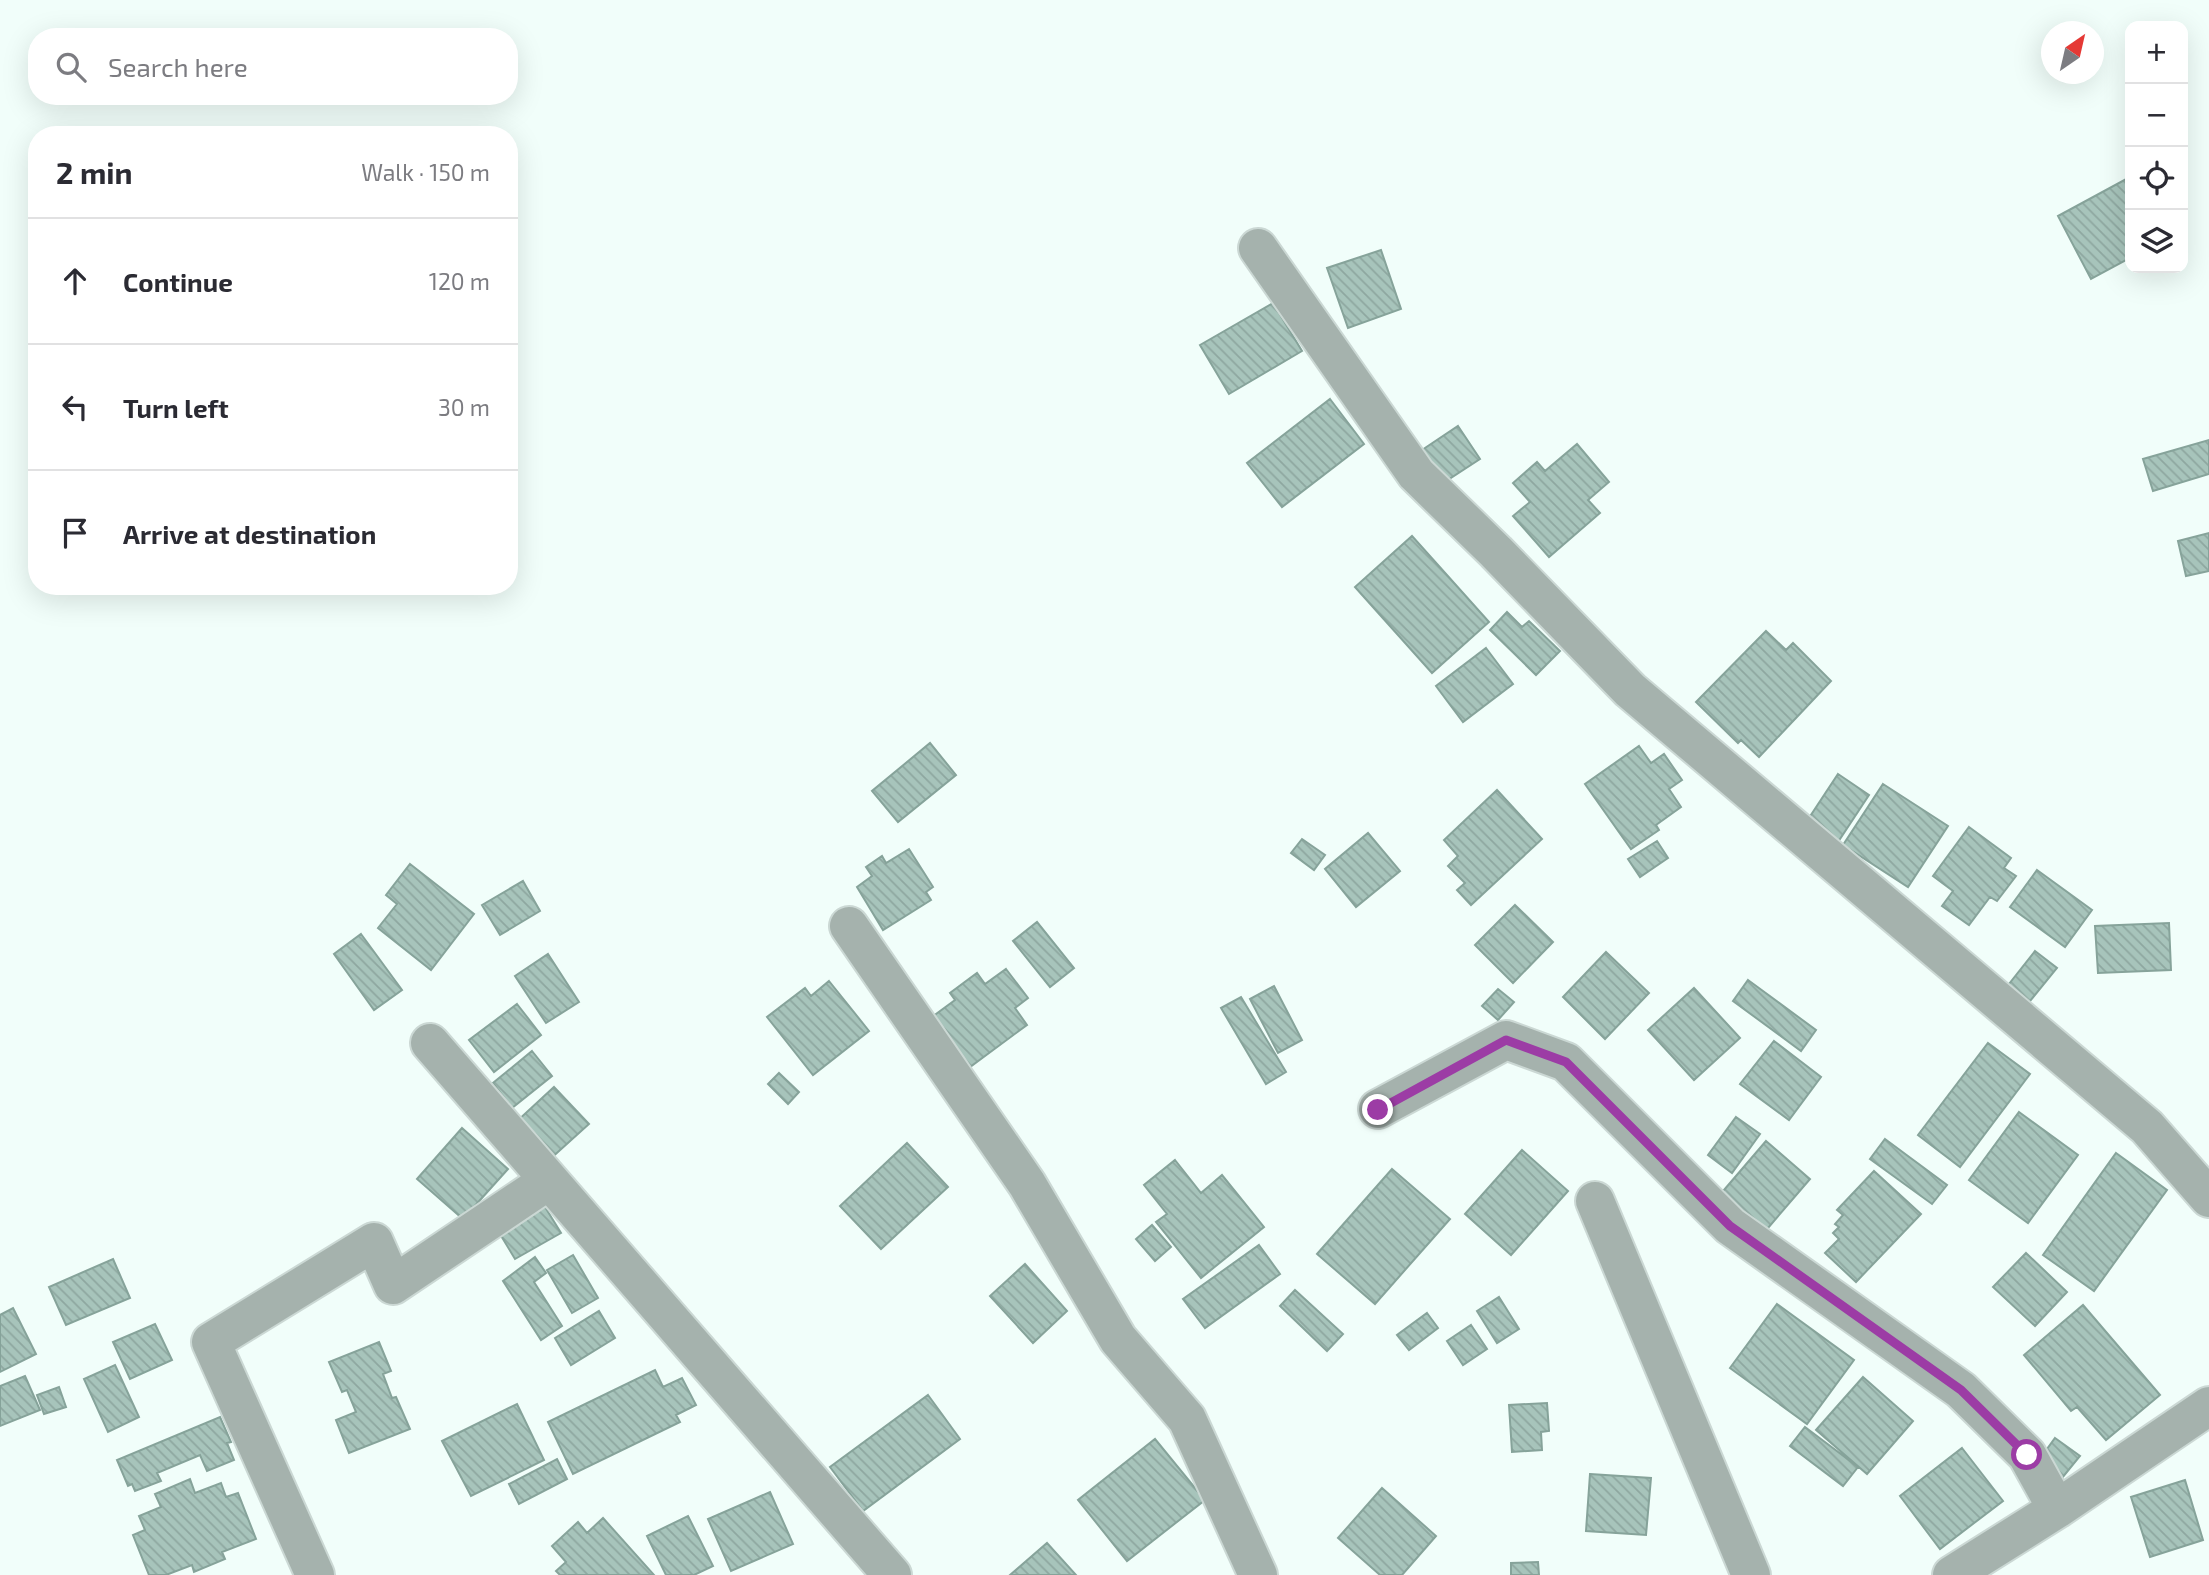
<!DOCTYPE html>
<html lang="en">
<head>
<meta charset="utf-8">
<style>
	:root { --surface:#fff; --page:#f2f2f3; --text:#2b2b33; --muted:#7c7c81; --line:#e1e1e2 }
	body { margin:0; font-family:"Exo 2",sans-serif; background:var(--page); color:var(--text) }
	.controls { position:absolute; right:21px; top:21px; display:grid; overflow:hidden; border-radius:14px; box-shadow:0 7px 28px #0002 }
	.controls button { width:63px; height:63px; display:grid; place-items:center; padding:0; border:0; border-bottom:2px solid var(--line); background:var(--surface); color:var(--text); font:35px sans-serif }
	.compass { position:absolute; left:2041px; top:21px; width:63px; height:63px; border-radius:50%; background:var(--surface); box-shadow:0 7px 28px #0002; rotate:34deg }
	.stop { position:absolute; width:21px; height:21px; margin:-16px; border:5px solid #9c3ca5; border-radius:50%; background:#fff }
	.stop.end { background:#9c3ca5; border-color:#fff; box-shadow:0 2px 7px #0008 }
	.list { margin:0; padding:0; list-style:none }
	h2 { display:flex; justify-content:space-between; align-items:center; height:91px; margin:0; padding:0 28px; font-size:30px }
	h2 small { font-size:23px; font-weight:400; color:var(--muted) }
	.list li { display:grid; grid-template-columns:46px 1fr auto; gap:21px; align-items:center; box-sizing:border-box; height:126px; padding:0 28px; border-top:2px solid var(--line) }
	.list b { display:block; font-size:26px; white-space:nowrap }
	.list em { font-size:23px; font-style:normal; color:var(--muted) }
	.icon { flex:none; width:38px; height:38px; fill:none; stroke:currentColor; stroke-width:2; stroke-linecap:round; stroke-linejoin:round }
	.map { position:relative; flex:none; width:2209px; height:1575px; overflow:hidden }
	.search { position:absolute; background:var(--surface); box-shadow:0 7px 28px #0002; left:28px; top:28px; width:490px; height:77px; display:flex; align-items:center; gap:18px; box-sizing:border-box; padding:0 24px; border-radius:28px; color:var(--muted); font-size:26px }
	.panel { position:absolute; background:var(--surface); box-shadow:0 7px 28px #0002; left:28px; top:126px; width:490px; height:469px; border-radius:28px }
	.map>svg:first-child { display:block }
	.building { fill:url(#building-back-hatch); stroke:#86a39a; stroke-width:2 }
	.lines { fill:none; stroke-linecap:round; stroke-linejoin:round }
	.minor-casing { stroke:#cbd8d4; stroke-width:42 }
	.minor { stroke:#a5b2ad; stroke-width:38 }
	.route { stroke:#9c3ca5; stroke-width:9 }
</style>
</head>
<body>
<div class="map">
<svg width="2209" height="1575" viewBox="0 0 2209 1575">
	<defs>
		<pattern id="building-back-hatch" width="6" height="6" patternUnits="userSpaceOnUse" patternTransform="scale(1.75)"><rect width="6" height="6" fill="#a7c4bb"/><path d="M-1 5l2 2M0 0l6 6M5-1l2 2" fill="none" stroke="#8ea7a0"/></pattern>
	</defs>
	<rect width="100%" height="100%" fill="#f1fefa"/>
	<path class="building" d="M 2130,177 L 2130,258 L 2091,279 L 2058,216 Z
		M 1381,250 L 1401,309 L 1348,328 L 1327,268 Z
		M 1273,303 L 1302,351 L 1229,394 L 1200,345 Z
		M 1330,399 L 1364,444 L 1282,507 L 1247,463 Z
		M 1458,426 L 1480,459 L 1443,483 L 1422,450 Z
		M 2209,440 L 2209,474 L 2153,491 L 2143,459 Z
		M 1577,444 L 1609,482 L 1588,500 L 1600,513 L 1549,557 L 1513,516 L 1530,502 L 1513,483 L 1537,462 L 1545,471 Z
		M 2209,533 L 2209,571 L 2186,576 L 2178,541 Z
		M 1412,536 L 1489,622 L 1432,673 L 1355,587 Z
		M 1507,612 L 1522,627 L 1529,621 L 1560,651 L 1536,675 L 1490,630 Z
		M 1766,631 L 1786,650 L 1793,643 L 1831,681 L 1759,757 L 1741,740 L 1738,743 L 1696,702 Z
		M 1486,648 L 1513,684 L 1463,722 L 1436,686 Z
		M 930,743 L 956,775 L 898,822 L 872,791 Z
		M 1639,746 L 1651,763 L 1664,754 L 1682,780 L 1669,789 L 1681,807 L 1656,825 L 1659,830 L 1631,849 L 1585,784 Z
		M 1838,774 L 1869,795 L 1836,845 L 1805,824 Z
		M 1883,784 L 1948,826 L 1908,887 L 1843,845 Z
		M 1497,790 L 1542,839 L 1471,905 L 1457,890 L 1465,883 L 1448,866 L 1458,856 L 1444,840 Z
		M 1969,827 L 2011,858 L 2004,868 L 2016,876 L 1997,901 L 1990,897 L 1969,925 L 1942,906 L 1953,891 L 1933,876 Z
		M 1368,833 L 1400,871 L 1356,907 L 1325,869 Z
		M 1302,839 L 1325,855 L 1314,870 L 1291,853 Z
		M 1657,841 L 1668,858 L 1640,877 L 1628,859 Z
		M 909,849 L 933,887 L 926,892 L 931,900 L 883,930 L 857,887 L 872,876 L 866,867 L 882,856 L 886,863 Z
		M 410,864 L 474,914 L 431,970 L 378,928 L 397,904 L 386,895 Z
		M 2037,870 L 2092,910 L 2065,947 L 2010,907 Z
		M 523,881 L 540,911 L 500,935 L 482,905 Z
		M 1515,905 L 1553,942 L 1513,983 L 1475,945 Z
		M 1037,922 L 1074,968 L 1050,987 L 1013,941 Z
		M 2169,923 L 2171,970 L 2098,973 L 2095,926 Z
		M 361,934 L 402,990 L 374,1010 L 334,954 Z
		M 2035,951 L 2057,968 L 2026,1006 L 2005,989 Z
		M 1606,952 L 1649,993 L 1605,1039 L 1563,997 Z
		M 548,954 L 579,1002 L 546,1023 L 515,976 Z
		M 1006,969 L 1028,998 L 1015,1008 L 1027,1025 L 970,1067 L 932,1017 L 955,1000 L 950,993 L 977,973 L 985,984 Z
		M 1748,980 L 1816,1030 L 1801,1051 L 1733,1001 Z
		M 829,981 L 869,1031 L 813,1075 L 767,1017 L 805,988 L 811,996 Z
		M 1274,986 L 1302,1040 L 1278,1053 L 1250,999 Z
		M 1694,988 L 1740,1038 L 1694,1080 L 1648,1030 Z
		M 1498,989 L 1514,1002 L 1498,1020 L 1482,1006 Z
		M 1241,997 L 1286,1072 L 1266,1084 L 1221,1008 Z
		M 517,1004 L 541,1035 L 494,1072 L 469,1040 Z
		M 1774,1041 L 1821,1077 L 1789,1120 L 1740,1084 Z
		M 1988,1043 L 2030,1074 L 1960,1167 L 1918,1135 Z
		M 532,1051 L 552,1076 L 512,1108 L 493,1083 Z
		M 779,1073 L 799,1092 L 788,1104 L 768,1084 Z
		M 554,1087 L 589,1124 L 549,1160 L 515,1123 Z
		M 2019,1112 L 2078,1155 L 2028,1223 L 1969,1180 Z
		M 1736,1117 L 1760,1134 L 1732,1173 L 1708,1155 Z
		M 462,1128 L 508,1169 L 463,1219 L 417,1179 Z
		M 1885,1139 L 1947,1185 L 1932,1204 L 1870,1159 Z
		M 1766,1141 L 1810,1179 L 1762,1235 L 1718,1197 Z
		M 907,1143 L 948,1187 L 881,1249 L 840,1206 Z
		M 1522,1150 L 1568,1191 L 1511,1255 L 1465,1214 Z
		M 2116,1153 L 2167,1190 L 2094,1291 L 2043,1255 Z
		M 1175,1160 L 1201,1193 L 1222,1175 L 1264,1227 L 1201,1278 L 1156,1222 L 1167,1214 L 1144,1185 Z
		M 1392,1169 L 1450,1219 L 1375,1304 L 1317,1254 Z
		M 1874,1171 L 1921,1214 L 1856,1282 L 1825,1253 L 1839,1239 L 1833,1233 L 1839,1227 L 1835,1224 L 1843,1215 L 1837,1210 Z
		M 545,1207 L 561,1233 L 515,1259 L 500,1234 Z
		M 1152,1225 L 1171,1247 L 1155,1261 L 1136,1239 Z
		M 1259,1245 L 1280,1274 L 1205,1328 L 1183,1299 Z
		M 2026,1253 L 2067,1292 L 2035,1326 L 1993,1287 Z
		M 573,1255 L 598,1298 L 572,1313 L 547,1270 Z
		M 535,1257 L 546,1273 L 534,1282 L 562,1326 L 541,1340 L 503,1281 Z
		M 113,1259 L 130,1298 L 66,1325 L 49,1287 Z
		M 1025,1264 L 1067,1311 L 1033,1343 L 990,1296 Z
		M 1295,1290 L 1343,1334 L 1327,1351 L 1280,1306 Z
		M 1499,1297 L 1519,1329 L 1497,1343 L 1477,1311 Z
		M 1777,1304 L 1854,1360 L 1807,1424 L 1730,1368 Z
		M 2083,1305 L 2160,1395 L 2106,1440 L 2077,1407 L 2071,1411 L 2024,1355 Z
		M 13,1308 L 36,1354 L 0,1372 L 0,1315 Z
		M 599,1311 L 615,1338 L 571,1365 L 555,1338 Z
		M 1427,1313 L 1438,1328 L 1409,1350 L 1397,1335 Z
		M 155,1324 L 172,1360 L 130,1379 L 113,1342 Z
		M 1471,1325 L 1487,1349 L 1463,1365 L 1447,1341 Z
		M 379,1342 L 391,1371 L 383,1374 L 392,1398 L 396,1397 L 410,1429 L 349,1453 L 336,1420 L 356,1412 L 347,1390 L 342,1392 L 329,1362 Z
		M 115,1365 L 139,1417 L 108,1432 L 84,1379 Z
		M 655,1370 L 663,1387 L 682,1378 L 696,1405 L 676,1415 L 680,1422 L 573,1474 L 548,1422 Z
		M 25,1376 L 40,1410 L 0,1426 L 0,1386 Z
		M 1863,1377 L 1913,1421 L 1867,1474 L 1816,1430 Z
		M 59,1387 L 66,1407 L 44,1414 L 37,1395 Z
		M 928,1395 L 960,1439 L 863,1511 L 830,1467 Z
		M 1547,1403 L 1549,1431 L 1541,1432 L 1542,1450 L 1512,1452 L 1509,1405 Z
		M 517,1404 L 544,1460 L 471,1496 L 442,1441 Z
		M 220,1417 L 231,1442 L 227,1443 L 234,1460 L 207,1471 L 200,1455 L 157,1473 L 161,1481 L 135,1491 L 132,1484 L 128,1486 L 117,1460 Z
		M 1805,1427 L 1858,1467 L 1843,1486 L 1790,1446 Z
		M 2055,1438 L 2080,1456 L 2062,1478 L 2039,1460 Z
		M 1155,1439 L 1205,1500 L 1127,1561 L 1078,1500 Z
		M 1962,1448 L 2003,1501 L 1940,1549 L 1900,1496 Z
		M 557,1459 L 567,1479 L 519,1504 L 509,1484 Z
		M 1590,1474 L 1651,1478 L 1646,1535 L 1586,1531 Z
		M 190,1479 L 195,1493 L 221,1483 L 226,1497 L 238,1493 L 256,1539 L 222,1552 L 225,1559 L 194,1572 L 192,1565 L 166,1575 L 149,1575 L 133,1535 L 145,1530 L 139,1516 L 161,1507 L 155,1494 Z
		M 2185,1480 L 2203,1540 L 2150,1557 L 2131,1497 Z
		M 1382,1488 L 1436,1536 L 1402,1575 L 1380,1575 L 1338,1538 Z
		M 770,1492 L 793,1544 L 731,1571 L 708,1519 Z
		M 688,1516 L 713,1566 L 694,1575 L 666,1575 L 647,1536 Z
		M 603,1518 L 654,1575 L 560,1575 L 556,1571 L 566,1562 L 552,1546 L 578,1522 L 587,1533 Z
		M 1047,1543 L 1076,1575 L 1010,1575 Z
		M 1538,1562 L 1539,1575 L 1511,1575 L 1511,1563 Z"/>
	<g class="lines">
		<g class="minor-casing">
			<path id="minor" d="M 1258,248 L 1416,474 L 1496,552 L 1630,690 L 2147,1127 L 2209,1198
				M 849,926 L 1027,1184 L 1118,1339 L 1187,1419 L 1258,1575
				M 430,1043 L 892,1575
				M 1378,1109 L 1506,1040 L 1566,1062 L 1730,1226 L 1961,1390 L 2027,1455 L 2057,1509
				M 1595,1201 L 1751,1575
				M 315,1575 L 211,1342 L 374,1242 L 393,1285 L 548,1181
				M 1952,1575 L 2057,1509 L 2209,1406"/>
		</g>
		<use href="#minor" class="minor"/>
	</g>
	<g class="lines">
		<path class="route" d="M 1378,1110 L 1506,1040 L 1566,1062 L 1730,1226 L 1961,1390 L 2027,1455"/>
	</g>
</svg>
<div class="controls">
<button>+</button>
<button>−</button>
<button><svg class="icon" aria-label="locate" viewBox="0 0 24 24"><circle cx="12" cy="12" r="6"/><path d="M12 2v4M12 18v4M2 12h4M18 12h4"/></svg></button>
<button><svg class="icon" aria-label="layers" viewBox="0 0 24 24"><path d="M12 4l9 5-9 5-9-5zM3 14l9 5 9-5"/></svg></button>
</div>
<svg class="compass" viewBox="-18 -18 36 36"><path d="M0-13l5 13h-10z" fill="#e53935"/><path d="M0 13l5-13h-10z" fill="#7c7c81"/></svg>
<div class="stop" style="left:2027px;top:1455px"></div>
<div class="stop end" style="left:1378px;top:1110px"></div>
<div class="search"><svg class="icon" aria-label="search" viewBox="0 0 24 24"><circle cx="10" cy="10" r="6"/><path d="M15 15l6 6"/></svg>Search here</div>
<section class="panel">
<h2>2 min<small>Walk · 150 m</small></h2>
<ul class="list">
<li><svg class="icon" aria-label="ahead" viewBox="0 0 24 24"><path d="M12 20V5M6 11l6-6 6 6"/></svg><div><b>Continue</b></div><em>120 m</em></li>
<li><svg class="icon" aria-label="left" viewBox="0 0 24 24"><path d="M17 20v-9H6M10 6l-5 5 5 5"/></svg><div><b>Turn left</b></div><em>30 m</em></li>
<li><svg class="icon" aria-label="arrive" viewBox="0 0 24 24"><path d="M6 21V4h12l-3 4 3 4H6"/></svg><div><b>Arrive at destination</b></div></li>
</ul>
</section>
</div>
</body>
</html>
